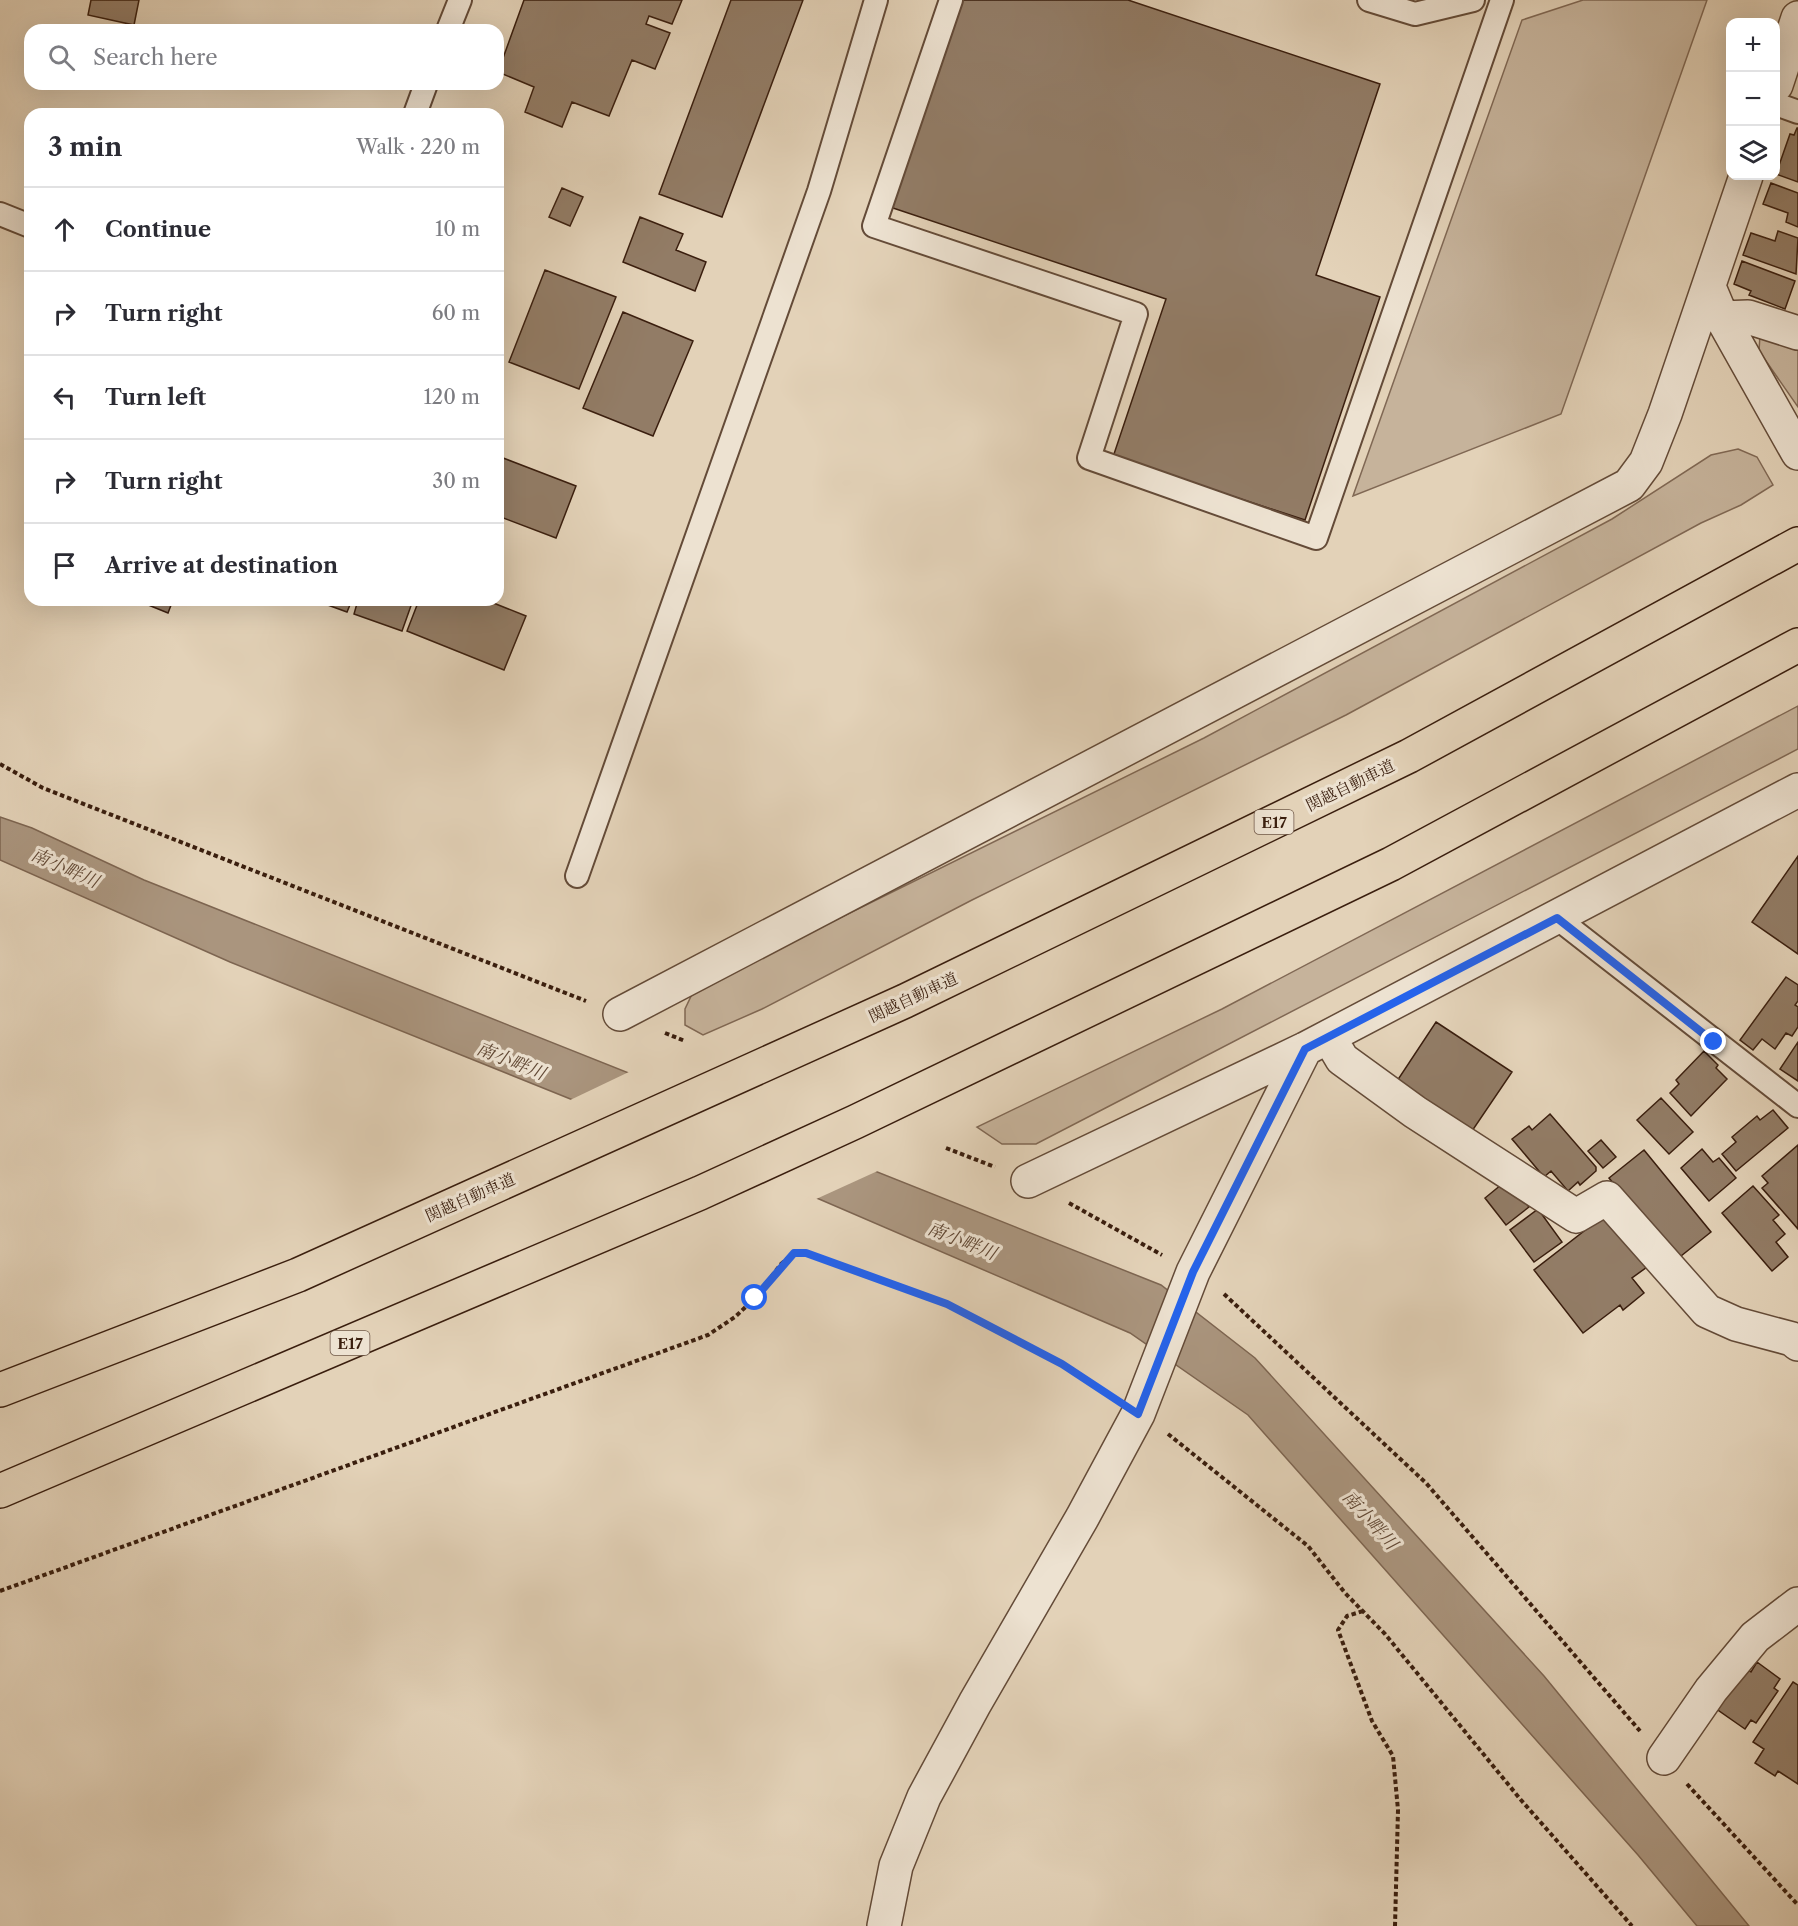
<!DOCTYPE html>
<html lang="en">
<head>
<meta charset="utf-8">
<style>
	:root { --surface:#fff; --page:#f7f7f7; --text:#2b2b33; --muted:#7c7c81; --line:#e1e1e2 }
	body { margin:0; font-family:"Libre Caslon Text","Noto Serif JP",serif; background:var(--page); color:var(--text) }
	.controls { position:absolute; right:18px; top:18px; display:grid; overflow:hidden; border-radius:12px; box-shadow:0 6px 24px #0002 }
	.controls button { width:54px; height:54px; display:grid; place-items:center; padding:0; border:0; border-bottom:2px solid var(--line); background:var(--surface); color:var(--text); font:30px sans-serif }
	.stop { position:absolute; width:18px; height:18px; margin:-14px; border:4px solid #2563eb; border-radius:50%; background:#fff }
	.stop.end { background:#2563eb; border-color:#fff; box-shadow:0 2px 6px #0008 }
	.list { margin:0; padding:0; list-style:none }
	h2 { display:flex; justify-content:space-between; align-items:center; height:78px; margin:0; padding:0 24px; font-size:26px }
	h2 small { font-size:20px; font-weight:400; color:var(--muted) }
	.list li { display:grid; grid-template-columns:39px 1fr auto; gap:18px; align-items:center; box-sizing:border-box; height:84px; padding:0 24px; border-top:2px solid var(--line) }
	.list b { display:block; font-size:22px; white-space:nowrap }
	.list em { font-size:20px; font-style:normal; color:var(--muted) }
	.icon { flex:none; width:33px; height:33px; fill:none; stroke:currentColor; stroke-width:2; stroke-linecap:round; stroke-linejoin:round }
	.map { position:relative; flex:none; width:1798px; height:1926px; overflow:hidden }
	.search { position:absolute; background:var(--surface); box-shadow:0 6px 24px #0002; left:24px; top:24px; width:480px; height:66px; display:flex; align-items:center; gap:15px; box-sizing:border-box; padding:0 21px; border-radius:18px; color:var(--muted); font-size:22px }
	.panel { position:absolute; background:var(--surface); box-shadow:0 6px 24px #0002; left:24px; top:108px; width:480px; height:498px; border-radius:18px }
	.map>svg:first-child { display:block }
	.green { fill:#c6b39b; stroke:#806854; stroke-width:1.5 }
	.water { fill:#aa957e; stroke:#7d6551; stroke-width:1.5 }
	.pier { fill:#e3d2b8 }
	.building { fill:#927c66; stroke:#3a1e0e; stroke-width:1.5 }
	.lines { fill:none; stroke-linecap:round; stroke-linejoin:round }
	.service-casing { stroke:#644b38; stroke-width:26 }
	.minor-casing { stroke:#644b38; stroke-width:36 }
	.motorway-casing { stroke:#3a1e0e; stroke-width:36 }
	.path { stroke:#3a1e0e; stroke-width:4; stroke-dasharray:4.5 3; stroke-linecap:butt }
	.service { stroke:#ede2d1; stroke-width:22 }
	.minor { stroke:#ede2d1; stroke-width:33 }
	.motorway { stroke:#e3d2b8; stroke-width:33 }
	.route { stroke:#2563eb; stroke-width:8 }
	.labels { text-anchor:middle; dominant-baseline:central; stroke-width:6; stroke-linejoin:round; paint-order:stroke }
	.shield { fill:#ede2d1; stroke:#705948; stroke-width:1.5 }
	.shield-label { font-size:15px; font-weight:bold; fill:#3a1e0e }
	.street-label { font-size:16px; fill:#3a1e0e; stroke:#ede2d1 }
	.water-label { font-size:18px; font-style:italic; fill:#614835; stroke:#ede2d1 }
</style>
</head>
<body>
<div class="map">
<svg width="1798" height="1926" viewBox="0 0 1798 1926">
	<rect width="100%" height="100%" fill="#e3d2b8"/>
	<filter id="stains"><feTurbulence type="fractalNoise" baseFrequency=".00333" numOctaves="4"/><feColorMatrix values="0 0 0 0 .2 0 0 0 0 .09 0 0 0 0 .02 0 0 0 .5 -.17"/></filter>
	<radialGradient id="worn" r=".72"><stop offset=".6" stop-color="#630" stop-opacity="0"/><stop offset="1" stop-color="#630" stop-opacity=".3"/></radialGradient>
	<path class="green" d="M 1583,0 L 1707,0 L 1561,414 L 1353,496 L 1522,20 Z
		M 1760,335 L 1798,342 L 1798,407 L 1759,351 Z
		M 1738,449 L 1757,457 L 1773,485 L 1741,505 L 1701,523 L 1346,715 L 972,900 L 762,1009 L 703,1035 L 685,1025 L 685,1009 L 694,990 L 1204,738 L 1612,519 L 1711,455 Z
		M 1798,706 L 1798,749 L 1119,1101 L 1036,1144 L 1002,1144 L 977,1127 L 1222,1009 Z"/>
	<path class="water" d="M 0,817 L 32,828 L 144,880 L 1161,1285 L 1255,1358 L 1544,1676 L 1749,1926 L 1697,1926 L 1638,1855 L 1248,1415 L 1130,1333 L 819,1199 L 230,962 L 0,860 Z"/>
	<path class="pier" d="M 633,1070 L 882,1169 L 814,1200 L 566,1102 Z"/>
	<path class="building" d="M 91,0 L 139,0 L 134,25 L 88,15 Z
		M 524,0 L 682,0 L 672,24 L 649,16 L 646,24 L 670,33 L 655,69 L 632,60 L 609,116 L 572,102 L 562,127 L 525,112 L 534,87 L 498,72 Z
		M 731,0 L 803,0 L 722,217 L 659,194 Z
		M 959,0 L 1128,0 L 1380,84 L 1316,275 L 1380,297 L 1305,520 L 1113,457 L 1166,299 L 890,207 Z
		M 1797,128 L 1798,128 L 1798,182 L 1776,174 L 1790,134 L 1794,135 Z
		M 1771,183 L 1798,193 L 1798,227 L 1786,222 L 1788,213 L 1763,204 Z
		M 562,188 L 583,197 L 570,226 L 549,217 Z
		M 640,217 L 683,234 L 676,250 L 706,262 L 695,291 L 623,262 Z
		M 1778,231 L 1798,238 L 1796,274 L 1743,255 L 1751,233 L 1775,241 Z
		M 1742,261 L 1795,281 L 1785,309 L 1749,295 L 1751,291 L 1734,284 Z
		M 545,270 L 616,297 L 579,389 L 509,362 Z
		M 623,312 L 693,341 L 653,436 L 583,408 Z
		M 498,456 L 576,486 L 556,538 L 498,516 Z
		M 136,600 L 173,600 L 168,613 Z
		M 314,600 L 352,600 L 347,612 Z
		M 358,600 L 413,600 L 402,631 L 354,614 Z
		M 419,600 L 486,600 L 526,616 L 504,670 L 407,631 Z
		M 1798,856 L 1798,954 L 1752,922 Z
		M 1786,977 L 1798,985 L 1798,1001 L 1795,1005 L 1798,1007 L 1798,1027 L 1792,1036 L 1786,1033 L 1775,1049 L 1762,1039 L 1753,1050 L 1740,1040 Z
		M 1436,1022 L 1512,1072 L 1470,1134 L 1395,1084 Z
		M 1798,1042 L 1798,1081 L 1780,1069 Z
		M 1704,1051 L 1718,1065 L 1716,1068 L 1727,1079 L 1691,1116 L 1670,1093 L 1679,1084 L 1676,1080 Z
		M 1661,1098 L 1693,1132 L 1669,1154 L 1637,1120 Z
		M 1773,1110 L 1788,1128 L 1736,1171 L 1722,1154 L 1736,1142 L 1732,1137 L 1757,1116 L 1760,1120 Z
		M 1550,1114 L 1596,1167 L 1596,1171 L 1580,1185 L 1578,1182 L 1568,1191 L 1551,1171 L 1544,1177 L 1512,1139 L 1529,1126 L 1532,1130 Z
		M 1601,1140 L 1616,1157 L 1603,1168 L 1588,1151 Z
		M 1798,1145 L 1798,1229 L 1762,1188 L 1768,1183 L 1762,1176 Z
		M 1702,1149 L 1713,1162 L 1719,1158 L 1736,1178 L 1709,1201 L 1681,1168 Z
		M 1644,1150 L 1711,1232 L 1676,1260 L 1609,1178 Z
		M 1507,1180 L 1529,1207 L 1506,1225 L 1485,1198 Z
		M 1753,1186 L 1779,1215 L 1773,1220 L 1785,1234 L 1776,1242 L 1788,1257 L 1772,1271 L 1722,1213 Z
		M 1538,1209 L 1562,1242 L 1534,1262 L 1510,1230 Z
		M 1606,1214 L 1647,1267 L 1632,1278 L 1644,1293 L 1623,1310 L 1620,1305 L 1583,1333 L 1534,1270 Z
		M 1757,1662 L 1780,1679 L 1774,1688 L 1778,1691 L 1756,1723 L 1751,1720 L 1745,1729 L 1715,1708 L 1743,1666 L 1751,1672 Z
		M 1793,1682 L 1798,1685 L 1798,1784 L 1778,1771 L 1775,1776 L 1755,1763 L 1764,1749 L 1753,1742 Z"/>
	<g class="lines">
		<g class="service-casing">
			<path id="service" d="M 951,0 L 874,226 L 1136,314 L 1089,458 L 1316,538 L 1502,0
				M 1369,0 L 1415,14 L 1473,0
				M 448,30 L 460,0
				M 1776,104 L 1798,112
				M 415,114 L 426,84
				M 0,214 L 30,226
				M 577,876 L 819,191 L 876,0
				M 1557,918 L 1798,1106"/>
		</g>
		<g class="minor-casing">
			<path id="minor" d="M 1776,85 L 1798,18
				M 1709,287 L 1722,318 L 1798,453
				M 1722,318 L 1748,317 L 1798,333
				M 620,1014 L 1629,485 L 1646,462 L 1665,414 L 1746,176
				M 1329,1037 L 1342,1059 L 1415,1112 L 1576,1216 L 1607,1198 L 1707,1311 L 1736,1324 L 1792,1339 L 1798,1344
				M 1028,1181 L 1305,1049 L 1798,790
				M 1664,1758 L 1711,1690 L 1755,1637 L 1798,1604
				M 884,1926 L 896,1866 L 924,1797 L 975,1703 L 1082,1518 L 1138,1414 L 1193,1272 L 1305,1049"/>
		</g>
		<g class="motorway-casing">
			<path id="motorway" d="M 0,1390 L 298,1275 L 905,1001 L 1409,756 L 1798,544
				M 0,1491 L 700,1193 L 855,1122 L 1391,864 L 1798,645"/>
		</g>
		<path class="path" d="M 0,764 L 43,788 L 586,1001
			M 665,1033 L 685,1041
			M 946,1148 L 995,1167
			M 1069,1203 L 1162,1255
			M 1224,1294 L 1426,1483 L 1640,1731
			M 1168,1434 L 1308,1546 L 1345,1593 L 1385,1634 L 1521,1800 L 1632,1926
			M 0,1591 L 708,1335 L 735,1317 L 755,1298 L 781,1264 L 794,1253 L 806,1253 L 947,1304 L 1062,1364 L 1106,1393
			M 1363,1611 L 1347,1616 L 1338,1630 L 1372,1721 L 1393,1756 L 1398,1810 L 1395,1926
			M 1687,1784 L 1798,1905"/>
		<use href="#service" class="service"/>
		<use href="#minor" class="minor"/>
		<use href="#motorway" class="motorway"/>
	</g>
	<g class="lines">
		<path class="route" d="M 755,1298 L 794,1253 L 806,1253 L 947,1304 L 1062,1364 L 1138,1414 L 1193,1272 L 1305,1049 L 1557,918 L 1714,1042"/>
	</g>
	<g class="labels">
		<g class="shield">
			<rect x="1254.5" y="810" width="39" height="24" rx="4.5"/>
			<rect x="330.5" y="1331" width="39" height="24" rx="4.5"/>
		</g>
		<g class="shield-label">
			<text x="1274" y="822">E17</text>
			<text x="350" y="1343">E17</text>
		</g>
		<g class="street-label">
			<text transform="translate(1350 785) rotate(-26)">関越自動車道</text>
			<text transform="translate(913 997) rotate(-25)">関越自動車道</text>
			<text transform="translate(470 1197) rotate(-24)">関越自動車道</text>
		</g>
		<g class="water-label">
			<text transform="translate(65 868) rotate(24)">南小畔川</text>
			<text transform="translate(511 1061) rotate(22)">南小畔川</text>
			<text transform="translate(962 1241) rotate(22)">南小畔川</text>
			<text transform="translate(1370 1520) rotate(48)">南小畔川</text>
		</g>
	</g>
	<rect width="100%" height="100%" filter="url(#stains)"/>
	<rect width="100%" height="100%" fill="url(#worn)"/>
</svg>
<div class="controls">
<button>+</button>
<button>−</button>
<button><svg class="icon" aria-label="layers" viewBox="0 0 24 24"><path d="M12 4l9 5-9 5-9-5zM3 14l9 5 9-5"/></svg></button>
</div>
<div class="stop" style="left:755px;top:1298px"></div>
<div class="stop end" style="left:1714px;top:1042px"></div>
<div class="search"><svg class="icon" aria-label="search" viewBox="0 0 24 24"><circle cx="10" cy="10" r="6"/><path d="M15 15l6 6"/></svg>Search here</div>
<section class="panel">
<h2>3 min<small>Walk · 220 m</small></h2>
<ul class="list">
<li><svg class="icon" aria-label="ahead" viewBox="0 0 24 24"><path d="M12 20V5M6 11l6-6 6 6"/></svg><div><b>Continue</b></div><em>10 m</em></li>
<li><svg class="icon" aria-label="right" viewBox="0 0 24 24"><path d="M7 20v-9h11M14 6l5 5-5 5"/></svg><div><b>Turn right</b></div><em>60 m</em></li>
<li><svg class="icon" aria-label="left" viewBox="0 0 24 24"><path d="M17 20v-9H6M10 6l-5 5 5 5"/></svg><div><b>Turn left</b></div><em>120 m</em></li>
<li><svg class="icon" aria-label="right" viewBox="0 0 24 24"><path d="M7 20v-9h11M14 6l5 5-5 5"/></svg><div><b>Turn right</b></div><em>30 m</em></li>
<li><svg class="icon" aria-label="arrive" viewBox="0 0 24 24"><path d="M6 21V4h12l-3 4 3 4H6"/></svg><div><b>Arrive at destination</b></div></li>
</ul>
</section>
</div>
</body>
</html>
